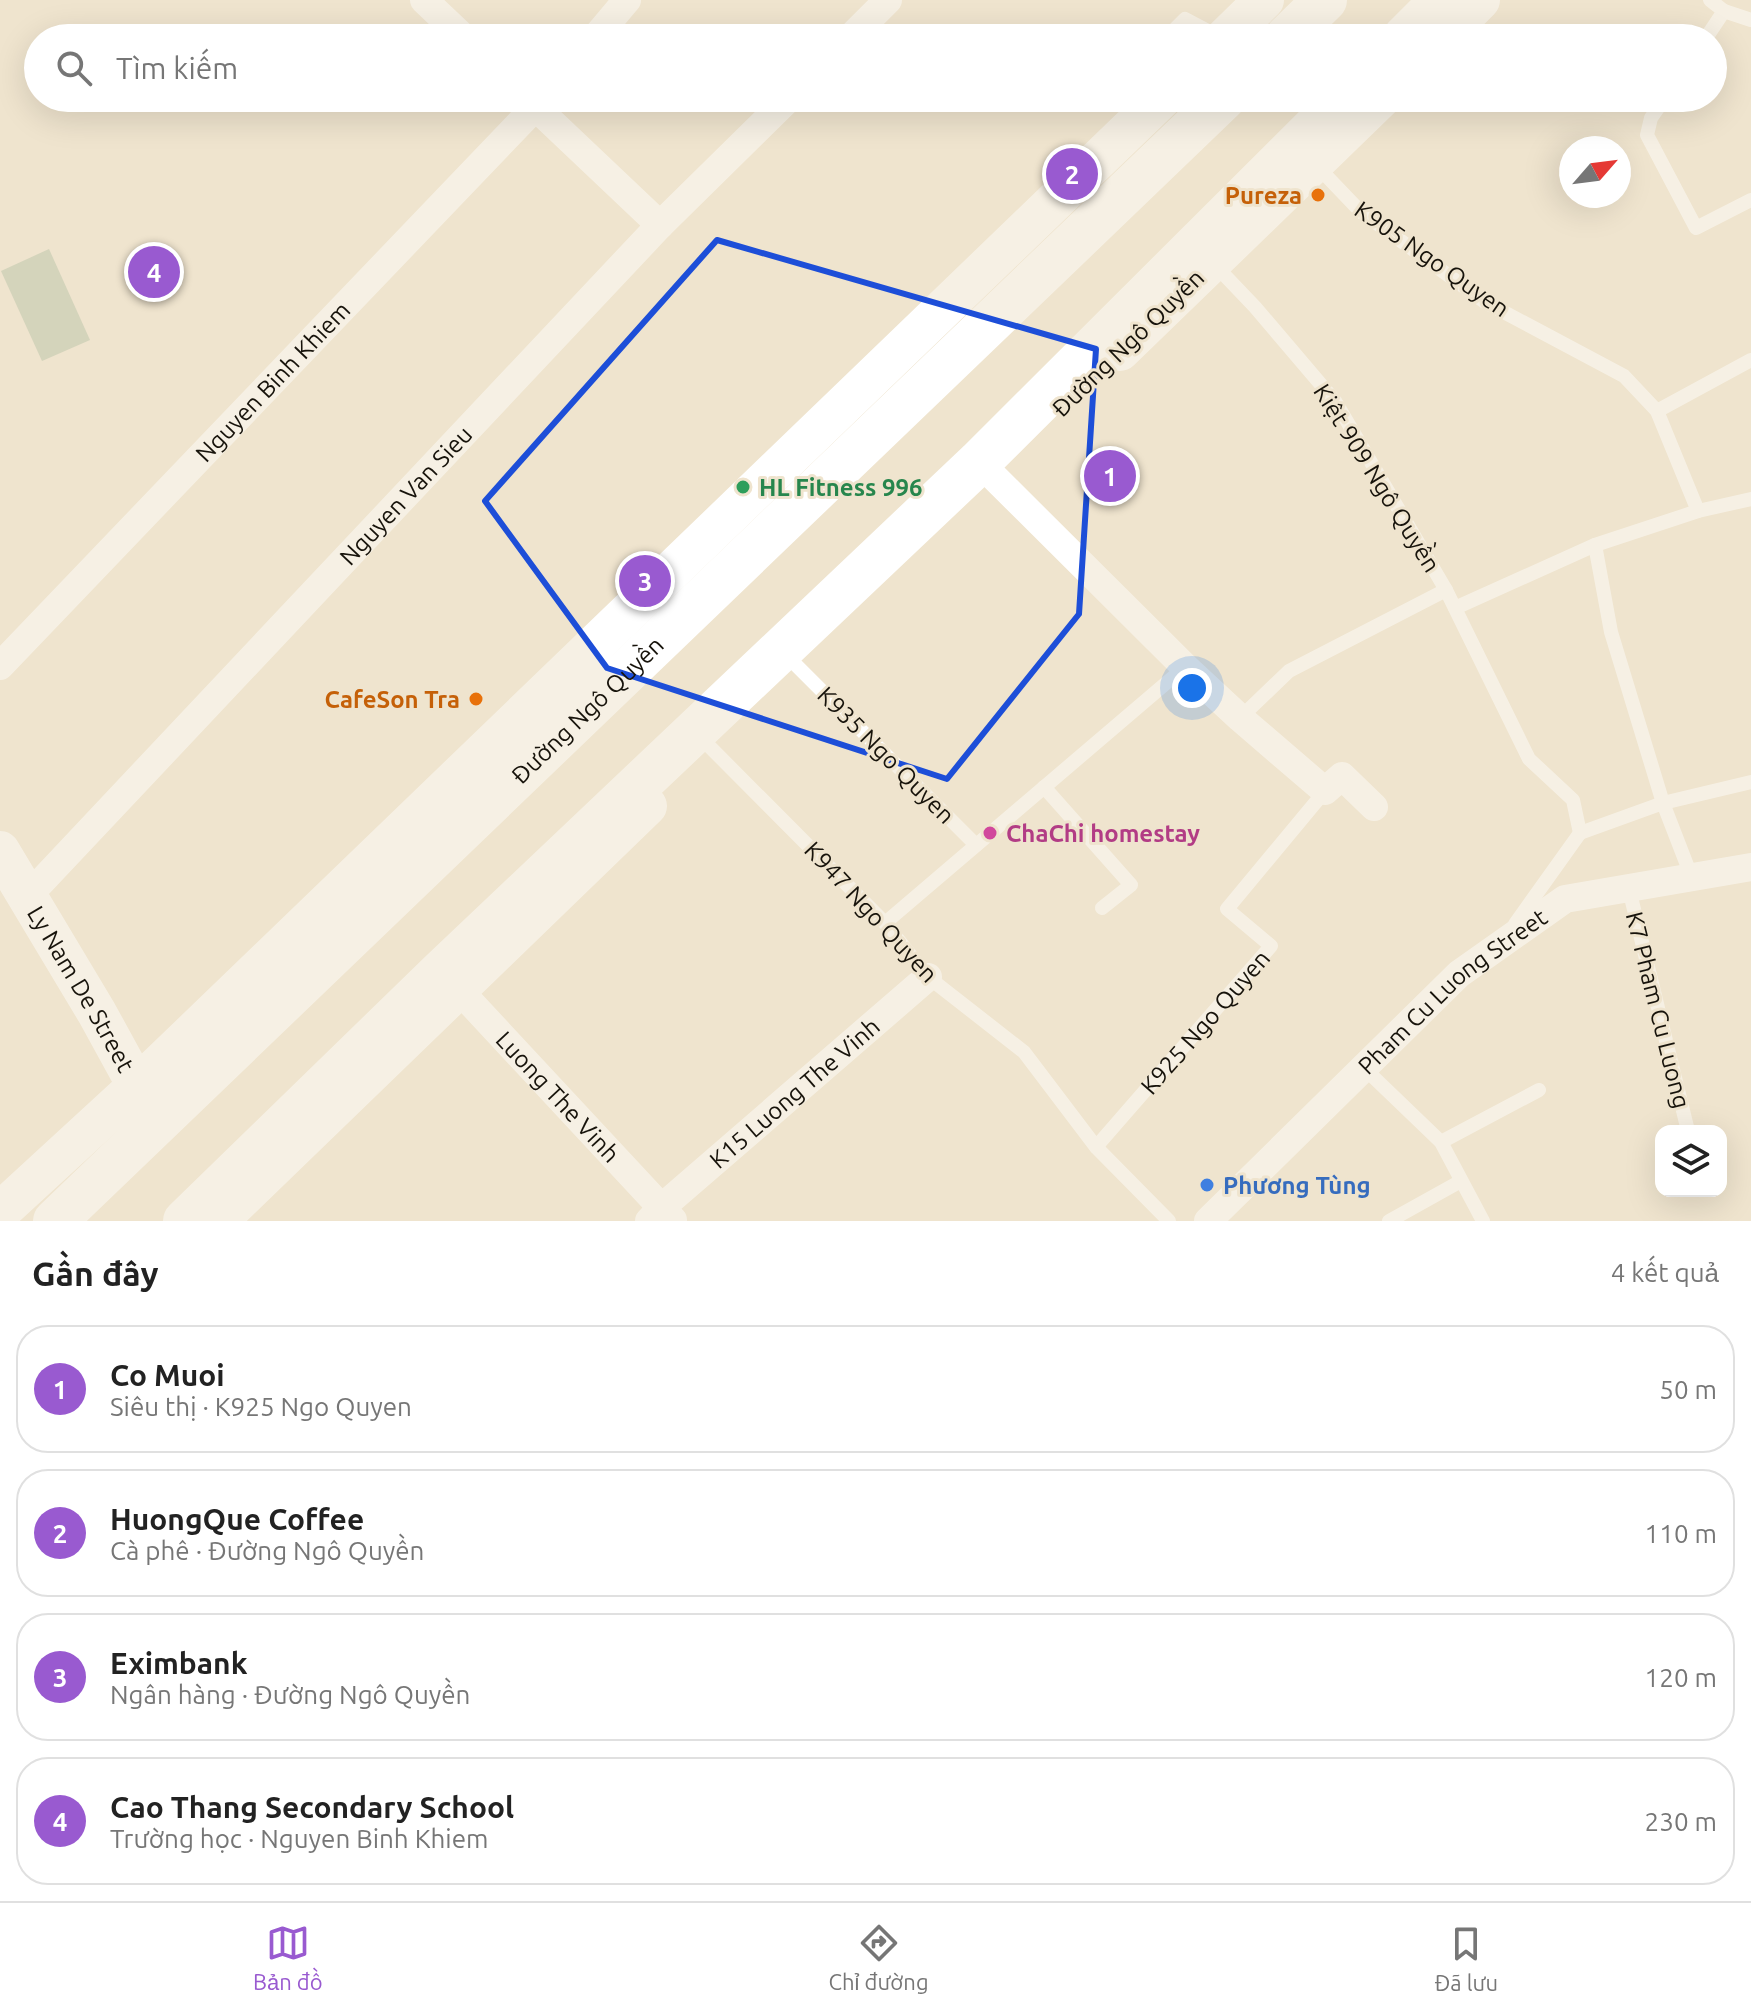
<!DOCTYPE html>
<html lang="vi">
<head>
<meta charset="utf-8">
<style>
	:root { --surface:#fff; --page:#f2f2f2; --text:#222; --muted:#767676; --line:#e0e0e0; --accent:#995ad0 }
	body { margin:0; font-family:Ubuntu,sans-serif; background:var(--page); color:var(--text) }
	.controls { position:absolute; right:24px; bottom:24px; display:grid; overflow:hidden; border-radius:16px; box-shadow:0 8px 32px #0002 }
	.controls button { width:72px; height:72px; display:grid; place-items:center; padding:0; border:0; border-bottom:2px solid var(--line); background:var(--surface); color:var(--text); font:40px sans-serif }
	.compass { position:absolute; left:1559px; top:136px; width:72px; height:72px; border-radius:50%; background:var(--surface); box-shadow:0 8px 32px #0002; rotate:62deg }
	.you { position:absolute; left:1192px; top:688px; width:28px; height:28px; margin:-20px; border:6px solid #fff; border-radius:50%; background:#1a73e8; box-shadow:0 0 0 12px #1a73e833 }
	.badge { display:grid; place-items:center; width:52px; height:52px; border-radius:50%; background:var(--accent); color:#fff; font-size:26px; font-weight:700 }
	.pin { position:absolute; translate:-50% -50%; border:4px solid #fff; box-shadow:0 2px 8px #0006 }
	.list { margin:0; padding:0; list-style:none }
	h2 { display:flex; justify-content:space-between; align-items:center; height:104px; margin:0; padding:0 32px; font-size:34px }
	h2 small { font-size:26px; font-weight:400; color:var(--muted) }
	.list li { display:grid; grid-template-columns:52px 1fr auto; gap:24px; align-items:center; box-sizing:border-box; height:128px; margin:0 16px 16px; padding:0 16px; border:2px solid var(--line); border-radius:32px }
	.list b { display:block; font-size:30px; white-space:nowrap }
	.list p { margin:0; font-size:26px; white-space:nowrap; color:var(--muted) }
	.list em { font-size:26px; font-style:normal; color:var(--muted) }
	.icon { flex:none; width:44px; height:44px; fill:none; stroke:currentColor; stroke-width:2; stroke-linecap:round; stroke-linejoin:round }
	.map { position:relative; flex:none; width:1751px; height:1221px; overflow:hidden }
	.search { position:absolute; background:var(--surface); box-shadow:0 8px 32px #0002; left:24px; right:24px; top:24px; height:88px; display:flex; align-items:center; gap:20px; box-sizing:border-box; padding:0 28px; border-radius:44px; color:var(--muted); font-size:30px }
	.sheet { height:680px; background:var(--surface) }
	nav { display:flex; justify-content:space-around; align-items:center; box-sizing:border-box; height:112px; border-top:2px solid var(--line); background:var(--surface); font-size:22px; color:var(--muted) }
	nav a { display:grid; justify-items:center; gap:4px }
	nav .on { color:var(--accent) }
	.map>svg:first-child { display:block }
	.garden { fill:#b3c0a4 }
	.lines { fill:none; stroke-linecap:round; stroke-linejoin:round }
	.lane { stroke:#fff; stroke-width:14 }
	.street { stroke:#fff; stroke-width:28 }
	.secondary { stroke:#fff; stroke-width:40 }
	.highway { stroke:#fff; stroke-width:44 }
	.marked { fill:none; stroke:#1d4ed8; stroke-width:6; stroke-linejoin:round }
	.food-dot { fill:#e8710a; stroke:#efe4ce; stroke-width:3 }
	.leisure-dot { fill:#2e9e5b; stroke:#efe4ce; stroke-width:3 }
	.hotel-dot { fill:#d1479c; stroke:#efe4ce; stroke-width:3 }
	.shop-dot { fill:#3f7fe0; stroke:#efe4ce; stroke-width:3 }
	.labels { text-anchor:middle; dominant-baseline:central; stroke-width:6; stroke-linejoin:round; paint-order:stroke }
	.food-label { font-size:24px; font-weight:bold; fill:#c56008; stroke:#efe4ce; text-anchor:end }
	.street-label { font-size:24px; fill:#17130b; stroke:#efe4ce }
	.leisure-label { font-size:24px; font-weight:bold; fill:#27864d; stroke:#efe4ce; text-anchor:start }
	.hotel-label { font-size:24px; font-weight:bold; fill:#b23c85; stroke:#efe4ce; text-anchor:start }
	.shop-label { font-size:24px; font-weight:bold; fill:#366cbe; stroke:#efe4ce; text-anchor:start }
</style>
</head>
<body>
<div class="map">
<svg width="1751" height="1221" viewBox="0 0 1751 1221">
	<rect width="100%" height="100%" fill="#efe4ce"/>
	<path class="garden" d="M 49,249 L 90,340 L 42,361 L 1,271 Z"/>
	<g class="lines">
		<g class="lane">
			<path d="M 1724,11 L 1751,20"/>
			<path d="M 1166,38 L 1185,19 L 1221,38"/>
			<path d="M 1706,38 L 1724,11 L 1710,0"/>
			<path d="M 1665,98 L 1651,118 L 1647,135 L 1696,228 L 1751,200"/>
			<path d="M 1316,165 L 1360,211 L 1485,302 L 1624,376 L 1657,411 L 1698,511"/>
			<path d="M 1213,263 L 1255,307 L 1335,401 L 1446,590 L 1529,759 L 1573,800 L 1580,833"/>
			<path d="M 1657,411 L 1751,360"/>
			<path d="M 1595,545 L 1611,632 L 1663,803 L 1692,878"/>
			<path d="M 1455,608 L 1595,545 L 1698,511 L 1751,499"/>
			<path d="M 795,664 L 976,845"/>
			<path d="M 1240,718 L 1289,671 L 1446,590"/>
			<path d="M 709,746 L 885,923 L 928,977 L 1024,1052 L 1096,1147 L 1169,1221"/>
			<path d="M 1044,787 L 1131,885 L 1102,908"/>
			<path d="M 1580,833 L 1663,803 L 1751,782"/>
			<path d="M 1629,889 L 1688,1131"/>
			<path d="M 885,923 L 1185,667"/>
			<path d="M 1515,924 L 1580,833"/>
			<path d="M 1364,1068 L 1441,1142 L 1483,1221"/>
			<path d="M 1441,1142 L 1539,1090"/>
			<path id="s1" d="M 1096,1147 L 1271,946 L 1227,909 L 1325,791"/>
			<path d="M 1389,1221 L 1461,1181"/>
		</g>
		<g class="street">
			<path d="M 424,0 L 464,38"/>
			<path d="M 595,38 L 627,0"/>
			<path d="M 850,38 L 888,0"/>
			<path d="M 526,98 L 660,225"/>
			<path d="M 979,462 L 1185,667 L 1240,718 L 1325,791 L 1342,776 L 1374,807"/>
			<path id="s2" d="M 0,666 L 544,98"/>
			<path id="s3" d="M 27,897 L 660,225 L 789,98"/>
			<path id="s4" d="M 445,975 L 673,1220"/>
			<path id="s5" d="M 649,1221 L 661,1208 L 928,977"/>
			<path id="s6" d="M 1208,1221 L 1459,974 L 1565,899 L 1751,867"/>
		</g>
		<g class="secondary">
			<path d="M 1225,38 L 1264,0"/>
			<path d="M 1442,38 L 1480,0"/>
			<path d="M 1120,351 L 1381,98"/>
			<path id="s7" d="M 0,851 L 97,1013 L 137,1086"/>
			<path d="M 0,1212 L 137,1086 L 1162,98"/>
			<path d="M 218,1221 L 647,806"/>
		</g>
		<g class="highway">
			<path d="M 1286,38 L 1325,0"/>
			<path d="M 1404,38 L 1442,0"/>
			<path id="s8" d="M 55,1221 L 1224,98"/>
			<path d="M 185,1221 L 441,972 L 979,462 L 1344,98"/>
		</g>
	</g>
	<path d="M0 0H1751V1221H0ZM 717,240 L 1096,349 L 1079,614 L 947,779 L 607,668 L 485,501 Z" fill="#efe4ce" fill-opacity=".55" fill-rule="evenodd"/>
	<path class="marked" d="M 717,240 L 1096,349 L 1079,614 L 947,779 L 607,668 L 485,501 Z"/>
	<g class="food-dot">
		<circle cx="1318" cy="195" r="8"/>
		<circle cx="476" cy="699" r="8"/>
	</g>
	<circle class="leisure-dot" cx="743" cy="487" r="8"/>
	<circle class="hotel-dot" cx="990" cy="833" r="8"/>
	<circle class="shop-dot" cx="1207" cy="1185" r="8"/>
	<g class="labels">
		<g class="food-label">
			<text x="1302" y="195">Pureza</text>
			<text x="460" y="699">CafeSon Tra</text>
		</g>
		<g class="street-label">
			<text transform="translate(1432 259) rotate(35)">K905 Ngo Quyen</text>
			<text transform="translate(1128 343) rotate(-44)">Đường Ngô Quyền</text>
			<text stroke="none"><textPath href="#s2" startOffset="394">Nguyen Binh Khiem</textPath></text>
			<text transform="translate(1377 478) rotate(58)">Kiệt 909 Ngô Quyền</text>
			<text stroke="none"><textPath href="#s3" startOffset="552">Nguyen Van Sieu</textPath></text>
			<text stroke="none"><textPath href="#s8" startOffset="738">Đường Ngô Quyền</textPath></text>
			<text transform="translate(886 755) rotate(45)">K935 Ngo Quyen</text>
			<text transform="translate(871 912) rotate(47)">K947 Ngo Quyen</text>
			<text stroke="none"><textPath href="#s7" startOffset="160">Ly Nam De Street</textPath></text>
			<text stroke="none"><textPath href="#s6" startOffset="336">Pham Cu Luong Street</textPath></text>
			<text transform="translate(1658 1010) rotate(76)">K7 Pham Cu Luong</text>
			<text stroke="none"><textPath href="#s1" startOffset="166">K925 Ngo Quyen</textPath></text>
			<text stroke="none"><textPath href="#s5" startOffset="194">K15 Luong The Vinh</textPath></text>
			<text stroke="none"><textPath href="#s4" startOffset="166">Luong The Vinh</textPath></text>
		</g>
		<g class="leisure-label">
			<text x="759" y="487">HL Fitness 996</text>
		</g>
		<g class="hotel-label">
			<text x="1006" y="833">ChaChi homestay</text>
		</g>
		<g class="shop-label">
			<text x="1223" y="1185">Phương Tùng</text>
		</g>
	</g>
</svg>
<div class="controls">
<button><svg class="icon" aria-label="layers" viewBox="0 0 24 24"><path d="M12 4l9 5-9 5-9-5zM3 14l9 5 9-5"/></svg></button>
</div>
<svg class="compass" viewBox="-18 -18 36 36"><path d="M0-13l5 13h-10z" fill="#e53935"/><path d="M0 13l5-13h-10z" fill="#767676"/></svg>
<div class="you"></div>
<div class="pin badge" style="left:1110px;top:476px">1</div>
<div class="pin badge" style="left:1072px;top:174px">2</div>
<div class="pin badge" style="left:645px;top:581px">3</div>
<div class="pin badge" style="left:154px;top:272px">4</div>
<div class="search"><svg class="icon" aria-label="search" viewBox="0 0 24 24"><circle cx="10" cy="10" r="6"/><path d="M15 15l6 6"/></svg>Tìm kiếm</div>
</div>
<section class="sheet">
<h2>Gần đây<small>4 kết quả</small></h2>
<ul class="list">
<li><span class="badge">1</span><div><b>Co Muoi</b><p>Siêu thị · K925 Ngo Quyen</p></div><em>50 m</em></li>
<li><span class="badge">2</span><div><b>HuongQue Coffee</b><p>Cà phê · Đường Ngô Quyền</p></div><em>110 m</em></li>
<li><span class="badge">3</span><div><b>Eximbank</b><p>Ngân hàng · Đường Ngô Quyền</p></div><em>120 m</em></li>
<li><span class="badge">4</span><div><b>Cao Thang Secondary School</b><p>Trường học · Nguyen Binh Khiem</p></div><em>230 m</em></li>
</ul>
</section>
<nav>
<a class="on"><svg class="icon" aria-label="map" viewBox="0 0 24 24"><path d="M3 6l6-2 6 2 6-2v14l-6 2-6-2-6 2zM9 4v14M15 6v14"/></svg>Bản đồ</a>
<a><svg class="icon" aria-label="directions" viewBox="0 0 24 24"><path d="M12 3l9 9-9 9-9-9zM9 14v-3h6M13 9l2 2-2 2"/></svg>Chỉ đường</a>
<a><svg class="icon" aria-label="saved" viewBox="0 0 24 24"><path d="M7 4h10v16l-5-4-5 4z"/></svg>Đã lưu</a>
</nav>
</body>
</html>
